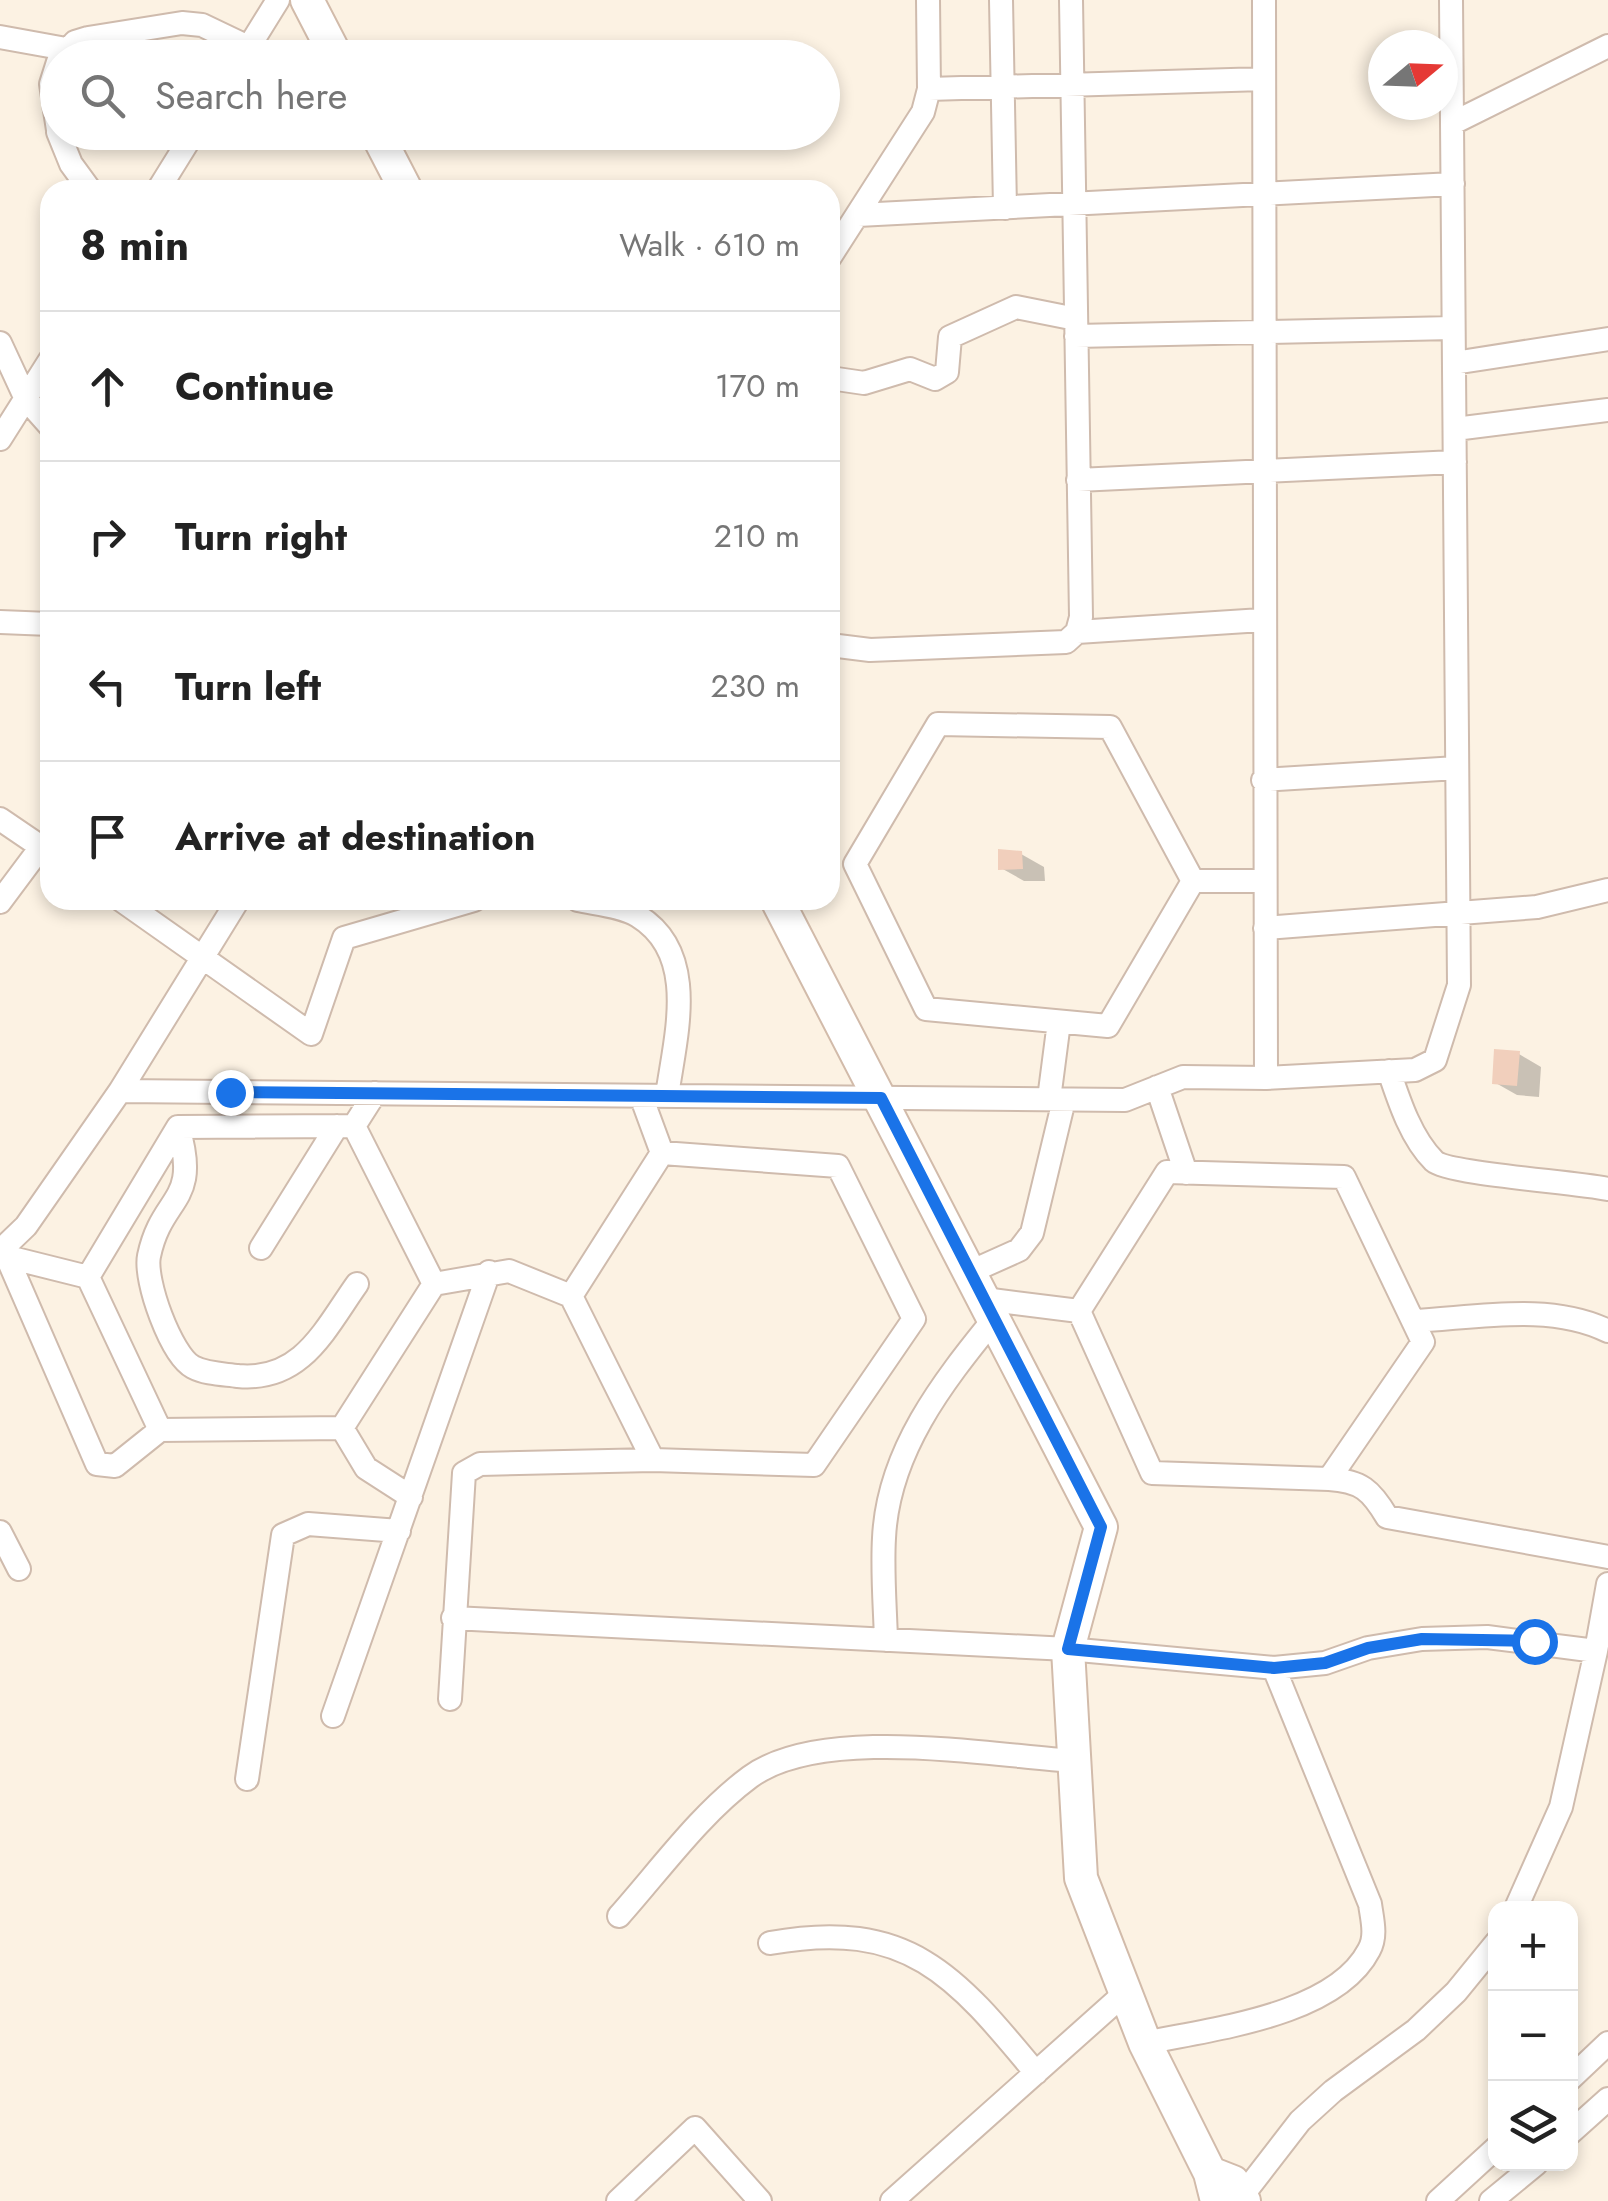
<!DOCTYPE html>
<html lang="en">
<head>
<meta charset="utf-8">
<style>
	:root { --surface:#fff; --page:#f6f6f6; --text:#222; --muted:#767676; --line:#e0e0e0 }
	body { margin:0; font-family:Jost,sans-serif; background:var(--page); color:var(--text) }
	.controls { position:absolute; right:30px; bottom:30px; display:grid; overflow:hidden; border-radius:20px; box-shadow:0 5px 15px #0003 }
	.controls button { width:90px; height:90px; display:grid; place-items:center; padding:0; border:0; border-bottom:2px solid var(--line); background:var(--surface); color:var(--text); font:50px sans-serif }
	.compass { position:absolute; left:1368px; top:30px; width:90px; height:90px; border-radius:50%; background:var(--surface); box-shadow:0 5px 15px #0003; rotate:71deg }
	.stop { position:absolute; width:30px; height:30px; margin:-22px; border:8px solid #1a73e8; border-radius:50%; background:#fff }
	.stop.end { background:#1a73e8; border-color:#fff; box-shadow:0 2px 10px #0008 }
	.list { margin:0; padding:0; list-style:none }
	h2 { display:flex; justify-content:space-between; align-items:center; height:130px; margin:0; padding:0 40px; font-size:42px }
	h2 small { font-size:32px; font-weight:400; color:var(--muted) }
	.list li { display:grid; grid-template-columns:65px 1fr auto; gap:30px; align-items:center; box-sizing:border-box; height:150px; padding:0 40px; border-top:2px solid var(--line) }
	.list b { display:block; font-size:38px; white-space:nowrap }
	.list em { font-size:32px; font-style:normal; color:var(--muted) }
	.icon { flex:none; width:55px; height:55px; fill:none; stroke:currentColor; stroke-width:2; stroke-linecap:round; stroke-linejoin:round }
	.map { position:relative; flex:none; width:1608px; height:2201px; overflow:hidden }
	.search { position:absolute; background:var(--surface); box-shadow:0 5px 15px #0003; left:40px; top:40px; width:800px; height:110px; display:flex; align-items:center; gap:25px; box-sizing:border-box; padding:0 35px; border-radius:55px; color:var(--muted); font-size:38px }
	.panel { position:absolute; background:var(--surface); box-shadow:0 5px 15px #0003; left:40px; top:180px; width:800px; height:730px; border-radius:30px }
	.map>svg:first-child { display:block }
	.shadow { fill:#0003 }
	.building { fill:#f1cfbc }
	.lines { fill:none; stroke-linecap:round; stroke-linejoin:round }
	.street-casing { stroke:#cfbbad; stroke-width:26 }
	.secondary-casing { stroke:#d2bbaa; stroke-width:36 }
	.street { stroke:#fff; stroke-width:22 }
	.secondary { stroke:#fff; stroke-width:32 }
	.route { stroke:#1a73e8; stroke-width:12 }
</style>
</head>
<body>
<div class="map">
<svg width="1608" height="2201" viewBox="0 0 1608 2201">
	<rect width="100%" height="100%" fill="#fcf2e3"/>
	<path class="shadow" d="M 1021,854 L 1044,867 L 1045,881 L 1024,881 L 1001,868 Z
		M 1519,1054 L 1541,1067 L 1539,1097 L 1517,1095 L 1494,1082 Z"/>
	<path class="building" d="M 998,849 L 1022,851 L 1023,869 L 998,870 Z
		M 1494,1049 L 1520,1051 L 1517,1086 L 1492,1084 Z"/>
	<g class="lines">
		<g class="street-casing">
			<path id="street" d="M 1001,0 L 1005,208
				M 1264,0 L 1266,1078
				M 0,37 L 66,49
				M 61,58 L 75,42 L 88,38 L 182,23 L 202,25 L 248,47
				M 242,58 L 278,0
				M 58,62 L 51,84 L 58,130
				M 929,89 L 1264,79
				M 1453,123 L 1608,46
				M 58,132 L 71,164 L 90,190
				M 158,190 L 194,132
				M 858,215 L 1453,184
				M 830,257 L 923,112 L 929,89 L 928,0
				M 1076,336 L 1453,328
				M 0,343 L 26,399 L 50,426
				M 1454,363 L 1608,339
				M 830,378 L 864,383 L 910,369 L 935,379 L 947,372 L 950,337 L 1016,307 L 1076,319
				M 1455,429 L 1608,410
				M 0,439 L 50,360
				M 1078,480 L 1455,462
				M 0,622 L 50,624
				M 1077,632 L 1262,620
				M 830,645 L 870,650 L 1066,642 L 1077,632 L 1081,617 L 1071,0
				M 938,724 L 1110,727 L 1193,881 L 1108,1026 L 926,1009 L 855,864 Z
				M 1263,780 L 1457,768
				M 0,819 L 50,853
				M 1193,881 L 1264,881
				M 121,900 L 311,1034 L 344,938 L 474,900
				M 578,900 C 596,904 622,906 638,916 C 700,954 675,1037 667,1096
				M 0,902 L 41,847
				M 1265,928 L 1537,907 L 1608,890
				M 1389,1071 C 1399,1101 1411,1138 1434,1161 C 1448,1174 1576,1182 1608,1189
				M 1157,1087 L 1186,1173
				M 120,1091 L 1125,1100 L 1183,1077 L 1266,1078 L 1415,1070 L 1435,1060 L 1459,985 L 1451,0
				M 641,1096 L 662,1153
				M 1049,1099 L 1059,1022
				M 354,1126 L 434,1284 L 342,1428 L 160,1430 L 88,1277 L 178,1127 L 354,1126 L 375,1093
				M 178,1127 C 201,1204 162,1194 149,1256 C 144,1280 171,1355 193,1367 C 206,1374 223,1374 238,1376 C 302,1382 325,1329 357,1284
				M 662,1153 L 838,1166 L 914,1319 L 814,1465 L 653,1460 L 571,1296 Z
				M 1167,1172 L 1344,1177 L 1423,1342 L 1329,1479 L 1152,1473 L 1079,1311 Z
				M 261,1248 L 337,1126
				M 0,1251 L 26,1226 L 120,1091 L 238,900
				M 0,1255 L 88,1277
				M 7,1257 L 97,1464 L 115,1466 L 160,1430
				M 970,1272 L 1019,1250 L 1032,1233 L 1064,1100
				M 434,1284 L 509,1271 L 571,1296
				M 984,1299 L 1079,1311
				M 1413,1321 C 1475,1318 1550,1302 1608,1331
				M 342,1428 L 366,1468 L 411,1497
				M 1329,1479 C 1361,1481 1371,1490 1387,1517 L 1608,1557
				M 0,1532 L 19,1569
				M 453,1618 L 1068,1649 L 1274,1668 L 1325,1663 L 1368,1648 L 1422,1639 L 1487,1637 L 1596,1651 L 1608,1584
				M 886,1640 C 885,1606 882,1572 884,1538 C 888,1452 942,1383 994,1319
				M 450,1699 L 464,1473 L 480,1464 L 653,1460
				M 333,1716 L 489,1272
				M 247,1779 L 283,1535 L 308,1524 L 399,1531
				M 1516,1908 L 1561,1807 L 1596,1651
				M 619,1916 C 660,1870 700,1814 750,1777 C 822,1725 987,1755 1074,1761
				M 770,1943 C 908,1918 955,1975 1036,2073
				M 1145,2043 C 1210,2029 1335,2016 1369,1950 C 1377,1936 1372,1919 1370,1904 L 1274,1668
				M 1570,2079 L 1608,2043
				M 1570,2133 L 1608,2099
				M 1242,2196 L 1300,2121 L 1333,2091 L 1416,2030 L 1456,1992 L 1496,1943
				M 618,2201 L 695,2128 L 760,2201
				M 892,2201 L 1124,1994
				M 1438,2201 L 1496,2148
				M 1491,2201 L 1536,2164"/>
		</g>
		<g class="secondary-casing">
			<path id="secondary" d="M 307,0 L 337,58
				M 376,132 L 406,190
				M 777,900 L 1101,1527 L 1068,1649 L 1081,1878 L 1145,2043 L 1210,2173 L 1217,2201
				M 1210,2173 L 1233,2182 L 1244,2201"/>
		</g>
		<use href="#street" class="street"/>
		<use href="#secondary" class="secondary"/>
	</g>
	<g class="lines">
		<path class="route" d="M 230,1092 L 881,1098 L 1101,1527 L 1068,1649 L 1274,1668 L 1325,1663 L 1368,1648 L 1422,1639 L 1534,1641"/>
	</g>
</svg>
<div class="controls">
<button>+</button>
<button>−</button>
<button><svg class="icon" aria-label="layers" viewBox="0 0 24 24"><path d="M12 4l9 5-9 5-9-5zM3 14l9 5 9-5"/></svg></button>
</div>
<svg class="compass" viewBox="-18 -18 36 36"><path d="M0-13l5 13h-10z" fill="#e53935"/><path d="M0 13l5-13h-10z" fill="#767676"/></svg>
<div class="stop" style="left:1534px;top:1641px"></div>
<div class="stop end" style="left:230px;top:1092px"></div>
<div class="search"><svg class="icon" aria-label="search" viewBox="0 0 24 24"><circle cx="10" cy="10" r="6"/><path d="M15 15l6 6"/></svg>Search here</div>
<section class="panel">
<h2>8 min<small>Walk · 610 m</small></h2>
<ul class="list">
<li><svg class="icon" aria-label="ahead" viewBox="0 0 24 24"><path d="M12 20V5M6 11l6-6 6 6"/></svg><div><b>Continue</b></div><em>170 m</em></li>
<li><svg class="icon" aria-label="right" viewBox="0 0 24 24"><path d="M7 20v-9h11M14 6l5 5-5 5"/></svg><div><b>Turn right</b></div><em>210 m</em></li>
<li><svg class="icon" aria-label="left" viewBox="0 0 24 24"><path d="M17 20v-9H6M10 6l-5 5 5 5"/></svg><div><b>Turn left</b></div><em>230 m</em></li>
<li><svg class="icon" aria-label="arrive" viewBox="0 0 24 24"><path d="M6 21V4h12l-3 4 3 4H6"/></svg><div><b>Arrive at destination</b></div></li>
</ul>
</section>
</div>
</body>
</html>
